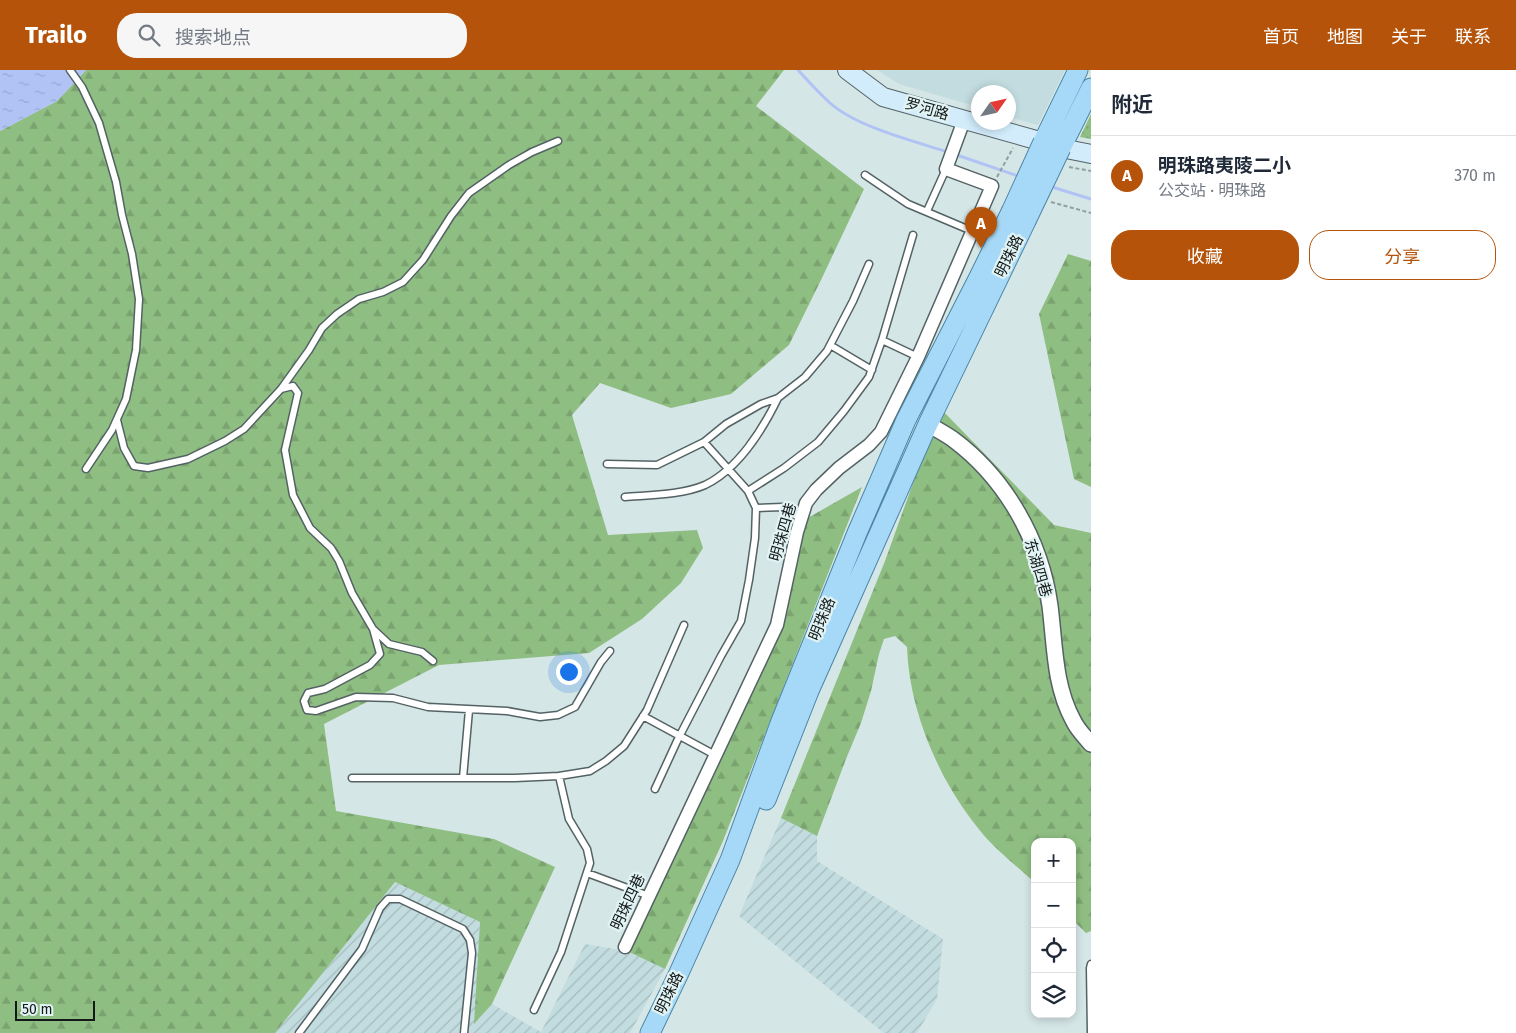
<!DOCTYPE html>
<html lang="zh">
<head>
<meta charset="utf-8">
<style>
	:root { --surface:#fff; --page:#f6f6f7; --text:#1f2937; --muted:#747a83; --line:#e0e1e3; --accent:#b45309 }
	body { margin:0; font-family:"Fira Sans","Noto Sans SC",sans-serif; background:var(--page); color:var(--text) }
	.controls { position:absolute; right:15px; bottom:15px; display:grid; overflow:hidden; border-radius:10px; box-shadow:0 2px 8px #0003 }
	.controls button { width:45px; height:45px; display:grid; place-items:center; padding:0; border:0; border-bottom:1px solid var(--line); background:var(--surface); color:var(--text); font:25px sans-serif }
	.compass { position:absolute; left:971px; top:15px; width:45px; height:45px; border-radius:50%; background:var(--surface); box-shadow:0 2px 8px #0003; rotate:56deg }
	.scale { position:absolute; left:15px; bottom:12px; width:80px; box-sizing:border-box; padding-left:5px; border:2px solid #131819; border-top:0; font-size:14px; line-height:18px; white-space:nowrap; color:#131819; -webkit-text-stroke:4px #e2f3f4; paint-order:stroke }
	.you { position:absolute; left:568px; top:601px; width:18px; height:18px; margin:-12px; border:4px solid #fff; border-radius:50%; background:#1a73e8; box-shadow:0 0 0 8px #1a73e833 }
	.badge { display:grid; place-items:center; width:32px; height:32px; border-radius:50%; background:var(--accent); color:#fff; font-size:16px; font-weight:700 }
	.pin { position:absolute; translate:-50% -41px; filter:drop-shadow(0 1px 2px #0008) }
	.pin::after { content:''; position:absolute; top:26px; width:18px; height:15px; background:inherit; clip-path:polygon(0 0,100% 0,50% 100%) }
	.list { margin:0; padding:0; list-style:none }
	h2 { display:flex; justify-content:space-between; align-items:center; height:65px; margin:0; padding:0 20px; font-size:21px }
	h2 small { font-size:16px; font-weight:400; color:var(--muted) }
	.list li { display:grid; grid-template-columns:32px 1fr auto; gap:15px; align-items:center; box-sizing:border-box; height:80px; padding:0 20px; border-top:1px solid var(--line) }
	.list b { display:block; font-size:19px; white-space:nowrap }
	.list p { margin:0; font-size:16px; white-space:nowrap; color:var(--muted) }
	.list em { font-size:16px; font-style:normal; color:var(--muted) }
	.actions { display:flex; gap:10px; padding:15px 20px }
	.actions a { flex:1; padding:11px 0; border:1px solid var(--accent); border-radius:20px; text-align:center; font-size:18px; color:var(--accent) }
	.actions .main { background:var(--accent); color:#fff }
	.icon { flex:none; width:28px; height:28px; fill:none; stroke:currentColor; stroke-width:2; stroke-linecap:round; stroke-linejoin:round }
	.map { position:relative; flex:none; width:1091px; height:963px; overflow:hidden }
	header { display:flex; align-items:center; gap:30px; box-sizing:border-box; height:70px; padding:0 25px; background:var(--accent); color:#fff }
	header strong { font-size:24px }
	nav { display:flex; gap:28px; margin-inline-start:auto; font-size:18px }
	.search { width:350px; height:45px; background:var(--page); display:flex; align-items:center; gap:12px; box-sizing:border-box; padding:0 18px; border-radius:20px; color:var(--muted); font-size:19px }
	main { display:flex }
	aside { flex:1; background:var(--surface) }
	.map>svg:first-child { display:block }
	.built { fill:#c2dcdf }
	.industrial { fill:url(#industrial-furrows) }
	.green { fill:url(#green-dots) }
	.forest { fill:url(#forest-firs) }
	.water { fill:url(#water-ripples) }
	.lines { fill:none; stroke-linecap:round; stroke-linejoin:round }
	.stream { stroke:#b1c3f5; stroke-width:3 }
	.service-casing { stroke:#546264; stroke-width:9 }
	.minor-casing { stroke:#546264; stroke-width:15 }
	.tertiary-casing { stroke:#546264; stroke-width:18 }
	.secondary-casing { stroke:#546264; stroke-width:20 }
	.primary-casing { stroke:#4c85a6; stroke-width:21 }
	.path { stroke:#929fa0; stroke-width:2; stroke-dasharray:4 2.5; stroke-linecap:butt }
	.service { stroke:#fff; stroke-width:6 }
	.minor { stroke:#fff; stroke-width:12 }
	.tertiary { stroke:#fff; stroke-width:15 }
	.secondary { stroke:#d2ecfb; stroke-width:18 }
	.primary { stroke:#a6d9f7; stroke-width:19 }
	.primary-bridge-casing { stroke:#4c85a6; stroke-width:21; stroke-linecap:butt }
	.primary-bridge { stroke:#a6d9f7; stroke-width:19 }
	.labels { text-anchor:middle; dominant-baseline:central; stroke-width:4.5; stroke-linejoin:round; paint-order:stroke }
	.street-label { font-size:15px; fill:#131819; stroke:#e2f3f4 }
</style>
</head>
<body>
<header>
<strong>Trailo</strong>
<div class="search"><svg class="icon" aria-label="search" viewBox="0 0 24 24"><circle cx="10" cy="10" r="6"/><path d="M15 15l6 6"/></svg>搜索地点</div>
<nav><a>首页</a><a>地图</a><a>关于</a><a>联系</a></nav>
</header>
<main>
<div class="map">
<svg width="1091" height="963" viewBox="0 0 1091 963">
	<defs>
		<pattern id="industrial-furrows" width="10" height="10" patternUnits="userSpaceOnUse" patternTransform="scale(1.25)"><rect width="10" height="10" fill="#c2dcdf"/><path d="M-1 1l2-2M0 10L10 0M9 11l2-2" fill="none" stroke="#a6bcbf"/></pattern>
		<pattern id="green-dots" width="8" height="8" patternUnits="userSpaceOnUse" patternTransform="scale(1.25)"><rect width="8" height="8" fill="#8fbe82"/><path d="M2 2h.1M6 6h.1" fill="none" stroke="#7aa370" stroke-width="1.8" stroke-linecap="round"/></pattern>
		<pattern id="forest-firs" width="22" height="20" patternUnits="userSpaceOnUse" patternTransform="scale(1.25)"><rect width="22" height="20" fill="#8fbe82"/><path d="M5 1l3.5 6h-7zM16 11l3.5 6h-7z" fill="#7aa370"/></pattern>
		<pattern id="water-ripples" width="26" height="14" patternUnits="userSpaceOnUse" patternTransform="scale(1.25)"><rect width="26" height="14" fill="#b1c3f5"/><path d="M2 4q2-2 4 0t4 0M15 11q2-2 4 0t4 0" fill="none" stroke="#97a7d1"/></pattern>
	</defs>
	<rect width="100%" height="100%" fill="#d5e6e7"/>
	<path class="built" d="M 877,0 L 1065,0 L 1038,55 L 1009,47 L 1008,22 L 978,22 L 978,37 L 899,14 Z"/>
	<path class="industrial" d="M 781,748 L 817,766 L 817,791 L 943,869 L 937,929 L 917,963 L 884,963 L 739,846 Z
		M 395,812 L 480,852 L 475,953 L 492,934 L 541,962 L 585,874 L 627,881 L 665,899 L 630,963 L 275,963 Z"/>
	<path class="green" d="M 1091,44 L 1091,69 L 1080,67 Z"/>
	<path class="forest" d="M 86,0 L 784,0 L 756,36 L 864,119 L 821,210 L 789,275 L 731,324 L 671,338 L 600,313 L 572,345 L 608,465 L 697,460 L 703,478 L 681,513 L 642,549 L 589,583 L 439,595 L 324,654 L 336,741 L 494,769 L 555,797 L 492,934 L 474,954 L 480,852 L 395,812 L 275,963 L 0,963 L 0,61 L 57,31 Z
		M 1068,184 L 1091,191 L 1091,417 L 1074,409 L 1039,244 Z
		M 940,338 L 1054,455 L 1091,463 L 1091,861 L 1086,863 L 1072,849 L 1072,772 L 1035,772 L 1035,813 C 1018,797 996,780 982,763 C 940,713 909,642 907,577 L 895,566 L 884,569 L 879,584 L 871,621 L 861,653 L 846,689 L 817,766 L 781,748 L 885,491 Z
		M 862,417 L 723,771 L 665,899 L 627,881 L 781,558 L 806,449 Z"/>
	<path class="water" d="M 0,0 L 86,0 L 57,31 L 0,61 Z"/>
	<g class="lines">
		<path class="stream" d="M 798,0 C 808,11 819,23 830,33 C 857,57 913,71 948,82
			M 954,84 L 1021,107
			M 1049,116 L 1091,129"/>
		<g class="service-casing">
			<path id="service" d="M 70,0 L 82,17 L 99,53 L 116,112 L 122,145 L 132,184 L 139,229 L 136,280 L 126,329 L 112,360 L 86,399
				M 865,105 L 908,134 L 972,161
				M 927,141 L 946,99
				M 882,270 L 918,287
				M 830,275 L 872,300
				M 281,319 L 293,316 L 298,323 L 285,380 L 293,425 L 310,458 L 331,478 L 339,491 L 352,523 L 373,559 L 389,574 L 422,582 L 433,591
				M 117,350 L 124,378 L 134,396 L 148,398 L 188,389 L 225,371 L 244,359 L 281,319 L 309,280 L 322,258 L 337,244 L 359,229 L 383,222 L 403,212 L 423,190 L 451,146 L 469,123 L 509,95 L 532,82 L 558,71
				M 607,394 L 657,395 L 704,372 L 726,354 L 761,334 L 778,328 L 805,307 L 827,281 L 853,231 L 869,194
				M 748,421 L 784,398 L 818,372 L 844,341 L 869,307 L 882,270 L 913,165
				M 625,427 C 649,425 682,425 705,415 C 738,399 763,359 778,328
				M 756,438 L 783,437 L 801,449
				M 373,559 L 380,584 L 370,595 L 325,619 L 308,623 L 304,631 L 307,640 L 316,641 L 356,627 L 393,628 L 428,637 L 507,641 L 540,647 L 558,645 L 575,637 L 601,592 L 610,581
				M 643,646 L 715,685
				M 352,708 L 515,708 L 559,706 L 590,701 L 606,691 L 624,676 L 647,640 L 684,555
				M 463,708 L 469,640
				M 655,719 L 678,669 L 721,586 L 741,551 L 749,510 L 755,468 L 756,438 L 748,421 L 704,372
				M 587,803 L 649,826
				M 534,940 L 561,882 L 590,793 L 587,779 L 569,749 L 559,706
				M 299,963 L 362,879 L 380,838 L 388,829 L 400,829 L 463,859 L 470,870 L 472,883 L 464,963
				M 1091,963 L 1090,898 L 1091,894"/>
		</g>
		<g class="minor-casing">
			<path id="minor" d="M 625,877 L 777,555 L 797,462 L 806,433 L 816,420 L 839,398 L 869,375 L 881,362 L 918,287 L 992,116 L 946,99 L 964,50"/>
		</g>
		<g class="tertiary-casing">
			<path id="tertiary" d="M 928,354 C 936,359 946,364 954,370 C 1006,409 1041,471 1050,536 C 1055,575 1054,615 1073,650 C 1077,659 1085,667 1091,674"/>
		</g>
		<g class="secondary-casing">
			<path id="secondary" d="M 847,0 L 883,27 L 1043,72 L 1061,78 L 1091,84"/>
		</g>
		<g class="primary-casing">
			<path id="primary" d="M 1043,72 L 1078,0
				M 1061,78 L 1091,18
				M 766,730 L 809,621 L 928,354 L 1026,151
				M 650,963 L 678,905 L 730,790 L 781,651 L 857,463 L 906,350 L 979,207 L 1011,142"/>
		</g>
		<path class="path" d="M 1069,97 L 1091,101
			M 997,107 L 1013,78
			M 1051,132 L 1091,143"/>
		<use href="#service" class="service"/>
		<use href="#minor" class="minor"/>
		<use href="#tertiary" class="tertiary"/>
		<use href="#secondary" class="secondary"/>
		<use href="#primary" class="primary"/>
		<g class="primary-bridge-casing">
			<path id="primary-bridge" d="M 1011,142 L 1043,72
				M 1026,151 L 1061,78"/>
		</g>
		<use href="#primary-bridge" class="primary-bridge"/>
	</g>
	<g class="labels">
		<g class="street-label">
			<text transform="translate(927 39) rotate(16)">罗河路</text>
			<text transform="translate(1009 186) rotate(-64)">明珠路</text>
			<text transform="translate(783 462) rotate(-74)">明珠四巷</text>
			<text transform="translate(1038 498) rotate(73)">东湖四巷</text>
			<text transform="translate(822 549) rotate(-68)">明珠路</text>
			<text transform="translate(628 832) rotate(-65)">明珠四巷</text>
			<text transform="translate(669 923) rotate(-64)">明珠路</text>
		</g>
	</g>
</svg>
<div class="controls">
<button>+</button>
<button>−</button>
<button><svg class="icon" aria-label="locate" viewBox="0 0 24 24"><circle cx="12" cy="12" r="6"/><path d="M12 2v4M12 18v4M2 12h4M18 12h4"/></svg></button>
<button><svg class="icon" aria-label="layers" viewBox="0 0 24 24"><path d="M12 4l9 5-9 5-9-5zM3 14l9 5 9-5"/></svg></button>
</div>
<svg class="compass" viewBox="-18 -18 36 36"><path d="M0-13l5 13h-10z" fill="#e53935"/><path d="M0 13l5-13h-10z" fill="#747a83"/></svg>
<div class="scale">50 m</div>
<div class="you"></div>
<div class="pin badge" style="left:981px;top:178px">A</div>
</div>
<aside>
<h2>附近<small></small></h2>
<ul class="list">
<li><span class="badge">A</span><div><b>明珠路夷陵二小</b><p>公交站 · 明珠路</p></div><em>370 m</em></li>
</ul>
<div class="actions"><a class="main">收藏</a><a>分享</a></div>
</aside>
</main>
</body>
</html>
